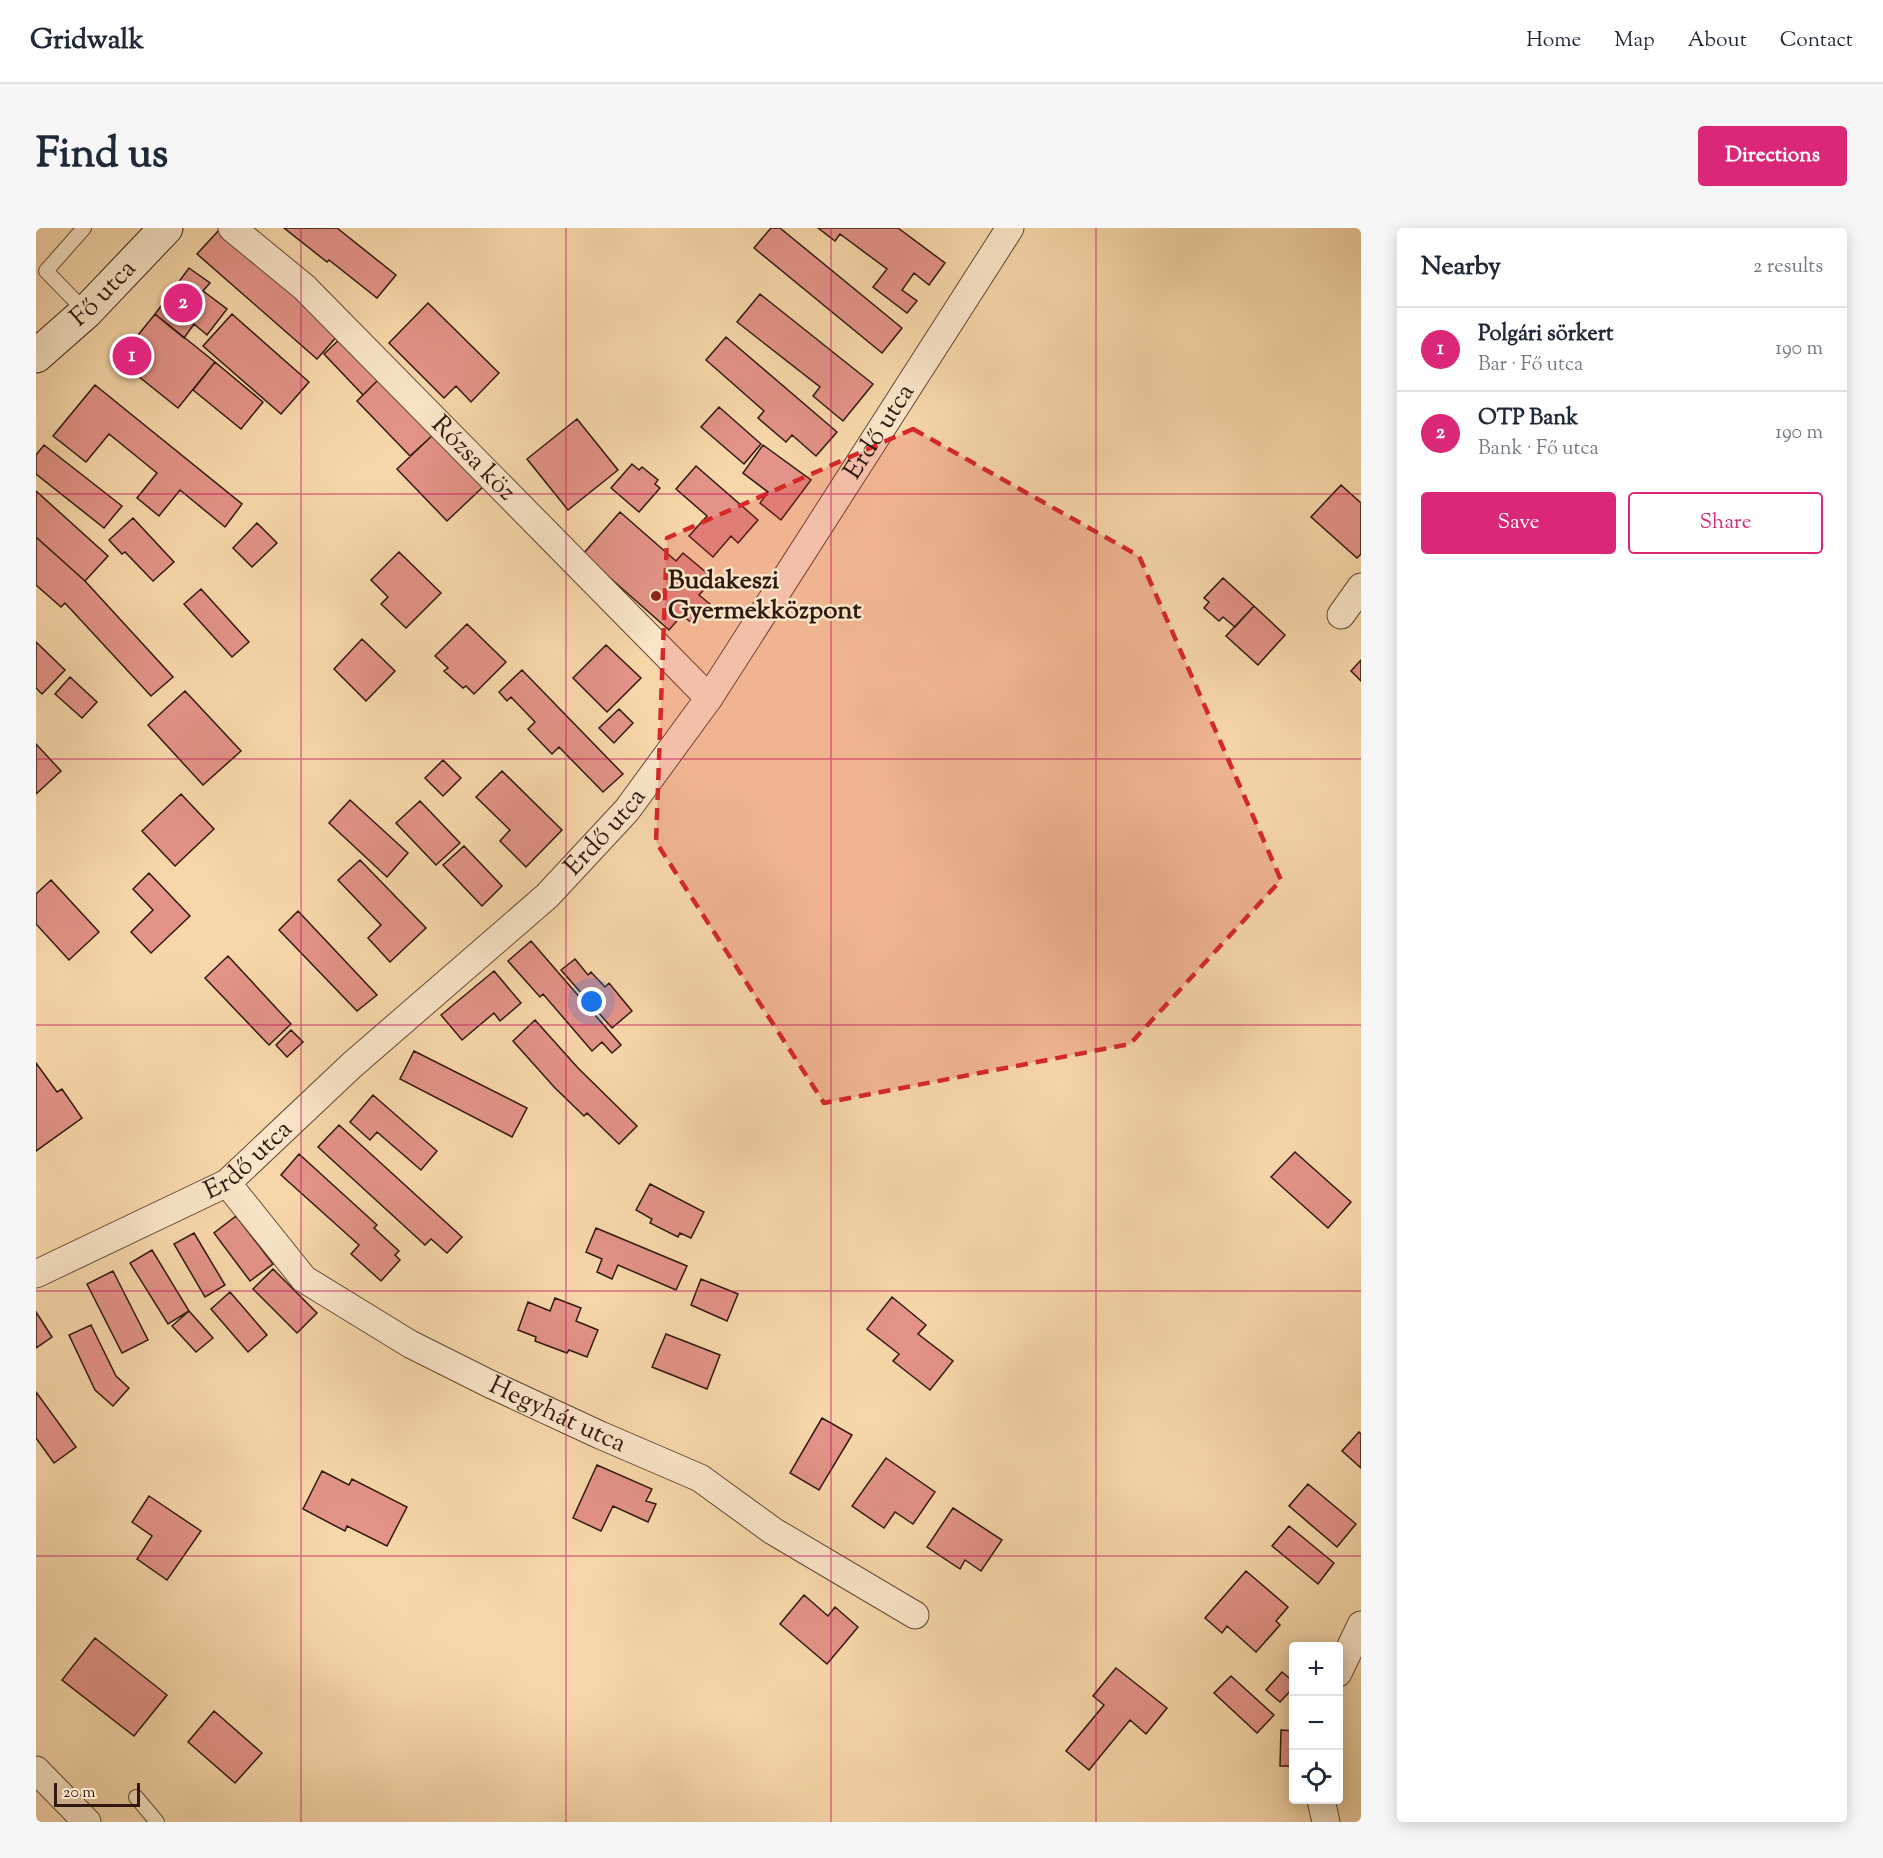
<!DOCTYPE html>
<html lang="en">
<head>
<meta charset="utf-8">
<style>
	:root { --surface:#fff; --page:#f6f6f7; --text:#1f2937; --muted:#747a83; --line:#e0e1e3; --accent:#db2777 }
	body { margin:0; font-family:"Sorts Mill Goudy",serif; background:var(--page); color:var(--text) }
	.controls { position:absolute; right:18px; bottom:18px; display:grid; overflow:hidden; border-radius:6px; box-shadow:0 3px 15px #0003 }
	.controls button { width:54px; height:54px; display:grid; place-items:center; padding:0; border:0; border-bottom:2px solid var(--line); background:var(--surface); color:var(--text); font:30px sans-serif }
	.scale { position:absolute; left:18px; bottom:15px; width:86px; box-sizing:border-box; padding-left:6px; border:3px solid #311910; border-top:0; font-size:16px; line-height:21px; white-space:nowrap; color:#311910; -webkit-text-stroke:4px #fae5c8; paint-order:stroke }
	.you { position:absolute; left:556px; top:774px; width:21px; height:21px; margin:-15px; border:4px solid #fff; border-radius:50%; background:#1a73e8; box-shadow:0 0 0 9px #1a73e833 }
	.badge { display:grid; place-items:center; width:39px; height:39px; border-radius:50%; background:var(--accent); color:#fff; font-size:20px; font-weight:700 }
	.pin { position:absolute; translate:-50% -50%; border:3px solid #fff; box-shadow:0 2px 6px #0006 }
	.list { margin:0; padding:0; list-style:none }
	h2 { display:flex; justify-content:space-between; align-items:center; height:78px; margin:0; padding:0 24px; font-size:26px }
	h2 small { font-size:20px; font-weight:400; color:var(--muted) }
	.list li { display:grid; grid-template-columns:39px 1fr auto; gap:18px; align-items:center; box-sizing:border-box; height:84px; padding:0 24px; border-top:2px solid var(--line) }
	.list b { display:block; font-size:22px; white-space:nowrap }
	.list p { margin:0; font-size:20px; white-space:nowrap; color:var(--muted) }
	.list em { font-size:20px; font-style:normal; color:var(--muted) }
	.actions { display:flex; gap:12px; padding:18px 24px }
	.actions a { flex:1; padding:14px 0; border:2px solid var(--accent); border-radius:6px; text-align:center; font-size:21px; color:var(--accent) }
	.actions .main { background:var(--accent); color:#fff }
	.icon { flex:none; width:33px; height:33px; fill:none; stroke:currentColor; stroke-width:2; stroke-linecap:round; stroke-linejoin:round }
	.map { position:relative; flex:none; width:1325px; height:1594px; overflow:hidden; border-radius:6px }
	header { display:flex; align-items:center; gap:36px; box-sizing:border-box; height:84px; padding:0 30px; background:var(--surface); border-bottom:2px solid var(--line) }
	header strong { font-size:28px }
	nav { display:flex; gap:33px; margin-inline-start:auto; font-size:21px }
	.intro { display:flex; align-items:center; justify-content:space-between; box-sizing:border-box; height:144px; padding:0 36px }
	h1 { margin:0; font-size:42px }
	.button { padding:15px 27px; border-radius:6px; background:var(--accent); color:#fff; font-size:21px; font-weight:700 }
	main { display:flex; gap:36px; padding:0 36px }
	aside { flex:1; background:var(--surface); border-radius:6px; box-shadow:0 3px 15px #0003 }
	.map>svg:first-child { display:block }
	.building { fill:#e39387; stroke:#311910; stroke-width:1.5 }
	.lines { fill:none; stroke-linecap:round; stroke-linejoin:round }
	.service-casing { stroke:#624836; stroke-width:16 }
	.minor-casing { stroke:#624836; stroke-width:29 }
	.secondary-casing { stroke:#311910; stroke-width:35 }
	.service { stroke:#fae5c8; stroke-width:14 }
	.minor { stroke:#fae5c8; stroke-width:27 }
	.secondary { stroke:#fae5c8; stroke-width:33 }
	.marked { fill:#d62828; fill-opacity:0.2; stroke:#d62828; stroke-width:4.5; stroke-dasharray:12 8; stroke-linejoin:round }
	.grid { fill:none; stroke:#c2185b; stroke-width:1.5; stroke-opacity:0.55 }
	.poi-dot { fill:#8f2418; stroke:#fae5c8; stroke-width:2 }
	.labels { text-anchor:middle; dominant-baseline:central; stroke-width:5; stroke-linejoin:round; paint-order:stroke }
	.street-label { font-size:26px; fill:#311910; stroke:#fae5c8 }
	.poi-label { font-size:26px; font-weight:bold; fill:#311910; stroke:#fae5c8; text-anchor:start }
</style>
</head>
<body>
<header>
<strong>Gridwalk</strong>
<nav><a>Home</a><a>Map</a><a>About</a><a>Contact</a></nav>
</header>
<div class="intro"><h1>Find us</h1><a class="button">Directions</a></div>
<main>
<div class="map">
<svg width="1325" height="1594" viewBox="0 0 1325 1594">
	<rect width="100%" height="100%" fill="#f7d7aa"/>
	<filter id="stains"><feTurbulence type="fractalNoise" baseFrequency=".00333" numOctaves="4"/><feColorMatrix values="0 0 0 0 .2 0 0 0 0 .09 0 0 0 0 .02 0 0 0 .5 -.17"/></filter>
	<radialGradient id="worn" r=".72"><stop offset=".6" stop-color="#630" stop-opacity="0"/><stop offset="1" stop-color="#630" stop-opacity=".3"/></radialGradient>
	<path class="building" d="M 248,0 L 301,0 L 360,47 L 341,70 L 293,32 L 291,34 Z
		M 735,0 L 744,0 L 866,100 L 846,125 L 718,20 Z
		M 782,0 L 862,0 L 909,35 L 893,57 L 878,45 L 866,62 L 881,73 L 871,85 L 837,59 L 851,41 L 804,6 L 799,13 Z
		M 183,2 L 303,106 L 281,131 L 161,26 Z
		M 153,40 L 174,55 L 167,63 L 191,81 L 171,107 L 158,96 L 148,110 L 119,86 Z
		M 724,66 L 837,156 L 807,193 L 777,168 L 784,159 L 701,94 Z
		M 392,75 L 463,145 L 435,174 L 420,158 L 408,170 L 353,115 Z
		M 119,86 L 179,134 L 142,180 L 82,132 Z
		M 196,86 L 273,154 L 245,186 L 167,118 Z
		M 306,109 L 345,149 L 327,167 L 288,126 Z
		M 690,109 L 801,204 L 780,228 L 756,207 L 750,214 L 722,190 L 728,183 L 670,132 Z
		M 179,134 L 227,174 L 205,201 L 157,162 Z
		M 345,149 L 399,205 L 374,228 L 321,173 Z
		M 59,157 L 206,276 L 189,299 L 144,262 L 123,288 L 101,270 L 121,245 L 73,206 L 50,234 L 17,208 Z
		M 683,179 L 725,216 L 708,236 L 665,199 Z
		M 541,191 L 582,242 L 532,282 L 491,231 Z
		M 399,205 L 449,257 L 411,293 L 361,241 Z
		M 8,217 L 86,278 L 68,300 L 0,246 L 0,227 Z
		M 727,217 L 775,252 L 745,292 L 724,275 L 732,264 L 707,245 Z
		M 596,236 L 603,242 L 606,239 L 622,252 L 619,256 L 624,260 L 603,284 L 575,260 Z
		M 660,238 L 722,292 L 702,315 L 695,308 L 677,329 L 653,308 L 671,288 L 640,261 Z
		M 1305,257 L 1325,275 L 1325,326 L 1321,330 L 1275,289 Z
		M 0,263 L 72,328 L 49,353 L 0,309 Z
		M 584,284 L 640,333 L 647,325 L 678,351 L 663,367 L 674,376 L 657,396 L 646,387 L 633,402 L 547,326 Z
		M 97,290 L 138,334 L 117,353 L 89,324 L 86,326 L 73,312 Z
		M 221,295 L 241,315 L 216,339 L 197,320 Z
		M 0,309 L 49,353 L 137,449 L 115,468 L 29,375 L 25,379 L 0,357 Z
		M 363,324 L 405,365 L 370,400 L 345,376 L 352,369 L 335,352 Z
		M 1187,350 L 1218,378 L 1199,399 L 1187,389 L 1183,393 L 1168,380 L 1173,374 L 1168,370 Z
		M 165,361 L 213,414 L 196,429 L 148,376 Z
		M 1218,378 L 1249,407 L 1222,437 L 1190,408 Z
		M 431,396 L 470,434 L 438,466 L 430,458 L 427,460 L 408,443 L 412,440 L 399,428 Z
		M 326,411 L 359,443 L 330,473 L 298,441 Z
		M 0,414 L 29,442 L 6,466 L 0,460 Z
		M 570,417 L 605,450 L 571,484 L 537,450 Z
		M 1325,432 L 1325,453 L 1315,443 Z
		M 486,442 L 587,546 L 567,564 L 523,519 L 516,526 L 492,501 L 499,494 L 475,469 L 471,473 L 463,464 Z
		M 34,449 L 61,474 L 46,490 L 19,466 Z
		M 149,463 L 205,523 L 167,557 L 112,497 Z
		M 583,481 L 597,495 L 578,515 L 563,500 Z
		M 0,516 L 25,543 L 0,566 Z
		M 407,532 L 425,550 L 407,568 L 389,550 Z
		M 466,543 L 526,602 L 490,639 L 464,613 L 474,602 L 440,569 Z
		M 145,566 L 178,601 L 139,638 L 106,603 Z
		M 314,572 L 372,625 L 351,649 L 293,595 Z
		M 384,573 L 424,615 L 400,637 L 360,595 Z
		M 428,618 L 466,658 L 446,678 L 407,637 Z
		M 324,632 L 390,700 L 354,734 L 332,710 L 345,697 L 302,652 Z
		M 113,645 L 154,688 L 115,725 L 95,704 L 117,682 L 97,661 Z
		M 15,652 L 63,704 L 33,732 L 0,696 L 0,666 Z
		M 262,683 L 341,767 L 321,783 L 243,702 Z
		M 495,713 L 585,817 L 576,825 L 566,814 L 556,823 L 507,766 L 504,769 L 472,733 Z
		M 192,728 L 255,796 L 233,817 L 169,750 Z
		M 539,731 L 552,747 L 555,744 L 569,759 L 573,755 L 596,783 L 576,800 L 525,742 Z
		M 458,743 L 485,775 L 464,793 L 458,785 L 426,812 L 405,787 Z
		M 499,792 L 542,840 L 601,898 L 583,916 L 551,885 L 548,888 L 519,860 L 477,813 Z
		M 255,802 L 267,814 L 251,829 L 240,817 Z
		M 378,823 L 491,880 L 476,909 L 364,851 Z
		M 0,835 L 21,864 L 26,861 L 46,890 L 0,923 Z
		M 337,867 L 401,923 L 385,942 L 341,904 L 334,912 L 314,894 Z
		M 303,897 L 426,1009 L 411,1025 L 395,1011 L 389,1017 L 282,919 Z
		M 1259,924 L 1315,974 L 1292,1000 L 1235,949 Z
		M 263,926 L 341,997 L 338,1000 L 363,1023 L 359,1027 L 364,1032 L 345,1053 L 315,1026 L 323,1017 L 245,947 Z
		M 614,956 L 668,984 L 655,1010 L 644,1005 L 642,1009 L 614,995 L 616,991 L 600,982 Z
		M 200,988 L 237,1036 L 214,1053 L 178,1005 Z
		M 560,1000 L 651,1038 L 640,1062 L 582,1037 L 576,1051 L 561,1044 L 566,1031 L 550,1024 Z
		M 158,1005 L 189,1057 L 169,1069 L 138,1016 Z
		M 116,1022 L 153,1083 L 132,1096 L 94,1035 Z
		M 237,1041 L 281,1085 L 261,1105 L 217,1061 Z
		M 77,1043 L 112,1112 L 86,1125 L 51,1056 Z
		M 665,1051 L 702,1066 L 691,1093 L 655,1077 Z
		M 194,1064 L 231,1107 L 212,1124 L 175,1081 Z
		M 856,1069 L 890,1097 L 882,1106 L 917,1133 L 894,1162 L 857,1133 L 863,1126 L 831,1101 Z
		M 519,1070 L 545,1080 L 540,1093 L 562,1102 L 551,1129 L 533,1122 L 531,1125 L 499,1113 L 500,1109 L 482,1102 L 492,1074 L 514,1083 Z
		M 153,1083 L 177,1110 L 160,1124 L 136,1098 Z
		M 0,1084 L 16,1109 L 0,1120 Z
		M 55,1097 L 80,1148 L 93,1160 L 77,1178 L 59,1162 L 33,1107 Z
		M 630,1106 L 684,1127 L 671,1161 L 616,1139 Z
		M 0,1164 L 40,1219 L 18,1235 L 0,1210 Z
		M 786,1190 L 816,1207 L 783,1262 L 754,1245 Z
		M 1323,1204 L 1325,1206 L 1325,1240 L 1306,1223 Z
		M 850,1230 L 899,1264 L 877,1296 L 859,1284 L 848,1300 L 816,1278 Z
		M 561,1237 L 616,1261 L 610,1273 L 620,1276 L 612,1294 L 577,1278 L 565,1303 L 537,1290 Z
		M 286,1243 L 313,1257 L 316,1251 L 371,1279 L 351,1318 L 311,1298 L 309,1303 L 267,1281 Z
		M 1272,1256 L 1320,1296 L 1301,1319 L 1253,1278 Z
		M 113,1268 L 165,1303 L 131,1352 L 101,1331 L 116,1308 L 96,1294 Z
		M 917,1280 L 966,1312 L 945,1343 L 929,1332 L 924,1341 L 891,1319 Z
		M 1253,1298 L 1298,1335 L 1282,1356 L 1236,1318 Z
		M 1210,1343 L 1252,1379 L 1240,1393 L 1244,1397 L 1220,1424 L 1191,1398 L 1186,1405 L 1169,1390 Z
		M 768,1367 L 792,1388 L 799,1379 L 822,1399 L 791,1436 L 744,1396 Z
		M 59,1410 L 131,1467 L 98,1508 L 26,1452 Z
		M 1080,1440 L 1131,1480 L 1110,1506 L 1094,1492 L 1053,1542 L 1030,1523 L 1068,1477 L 1057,1468 Z
		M 1246,1444 L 1258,1454 L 1258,1459 L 1244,1474 L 1230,1462 Z
		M 1195,1448 L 1238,1487 L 1221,1505 L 1178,1465 Z
		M 178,1483 L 226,1525 L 199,1555 L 152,1514 Z
		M 1245,1502 L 1258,1503 L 1258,1538 L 1244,1538 Z"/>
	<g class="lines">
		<g class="service-casing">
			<path id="service" d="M 48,0 L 10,43 L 50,84
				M 100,1569 L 121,1594"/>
		</g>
		<g class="minor-casing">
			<g id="minor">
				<path id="s1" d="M 196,0 L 268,59 L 673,470"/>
				<path d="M 1305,387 L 1325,359"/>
				<path id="s2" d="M 191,955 L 268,1051 L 374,1116 L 452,1155 L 564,1207 L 664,1250 L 737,1303 L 879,1387"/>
				<path id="s3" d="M 0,1046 L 191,955 L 316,837 L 511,668 L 591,582 L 673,470 L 974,0"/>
				<path d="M 1302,1445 L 1325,1397"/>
				<path d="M 0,1542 L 51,1594"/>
				<path d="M 1285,1572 L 1290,1594"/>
			</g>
		</g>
		<g class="secondary-casing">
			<g id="secondary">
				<path id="s4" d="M 0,128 L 50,84 L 130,0"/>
			</g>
		</g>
		<use href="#service" class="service"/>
		<use href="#minor" class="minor"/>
		<use href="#secondary" class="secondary"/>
	</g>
	<path class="marked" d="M 877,201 L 1103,328 L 1245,652 L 1094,816 L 788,875 L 620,614 L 631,310 Z"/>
	<path class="grid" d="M 265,0 L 265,1594M 530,0 L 530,1594M 795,0 L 795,1594M 1060,0 L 1060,1594M 0,266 L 1325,266M 0,531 L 1325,531M 0,797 L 1325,797M 0,1063 L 1325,1063M 0,1328 L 1325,1328"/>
	<circle class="poi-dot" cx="620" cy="368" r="6"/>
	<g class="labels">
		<g class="street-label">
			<text stroke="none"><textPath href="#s4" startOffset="92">Fő utca</textPath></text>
			<text stroke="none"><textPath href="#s3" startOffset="1214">Erdő utca</textPath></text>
			<text stroke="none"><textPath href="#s1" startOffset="334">Rózsa köz</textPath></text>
			<text stroke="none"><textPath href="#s3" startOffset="728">Erdő utca</textPath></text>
			<text stroke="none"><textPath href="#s3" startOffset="242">Erdő utca</textPath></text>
			<text stroke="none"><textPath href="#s2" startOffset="411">Hegyhát utca</textPath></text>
		</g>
		<g class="poi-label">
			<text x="632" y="353">Budakeszi<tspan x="632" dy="30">Gyermekközpont</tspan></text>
		</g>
	</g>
	<rect width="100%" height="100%" filter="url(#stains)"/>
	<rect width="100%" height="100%" fill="url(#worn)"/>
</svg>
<div class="controls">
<button>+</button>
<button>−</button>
<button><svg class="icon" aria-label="locate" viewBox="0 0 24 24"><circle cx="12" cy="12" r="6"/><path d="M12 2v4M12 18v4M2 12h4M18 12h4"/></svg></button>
</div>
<div class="scale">20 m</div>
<div class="you"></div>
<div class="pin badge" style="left:96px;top:128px">1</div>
<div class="pin badge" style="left:147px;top:75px">2</div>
</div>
<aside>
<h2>Nearby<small>2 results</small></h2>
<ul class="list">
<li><span class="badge">1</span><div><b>Polgári sörkert</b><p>Bar · Fő utca</p></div><em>190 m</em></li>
<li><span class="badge">2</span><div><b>OTP Bank</b><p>Bank · Fő utca</p></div><em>190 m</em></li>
</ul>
<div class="actions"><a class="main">Save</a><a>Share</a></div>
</aside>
</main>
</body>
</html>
